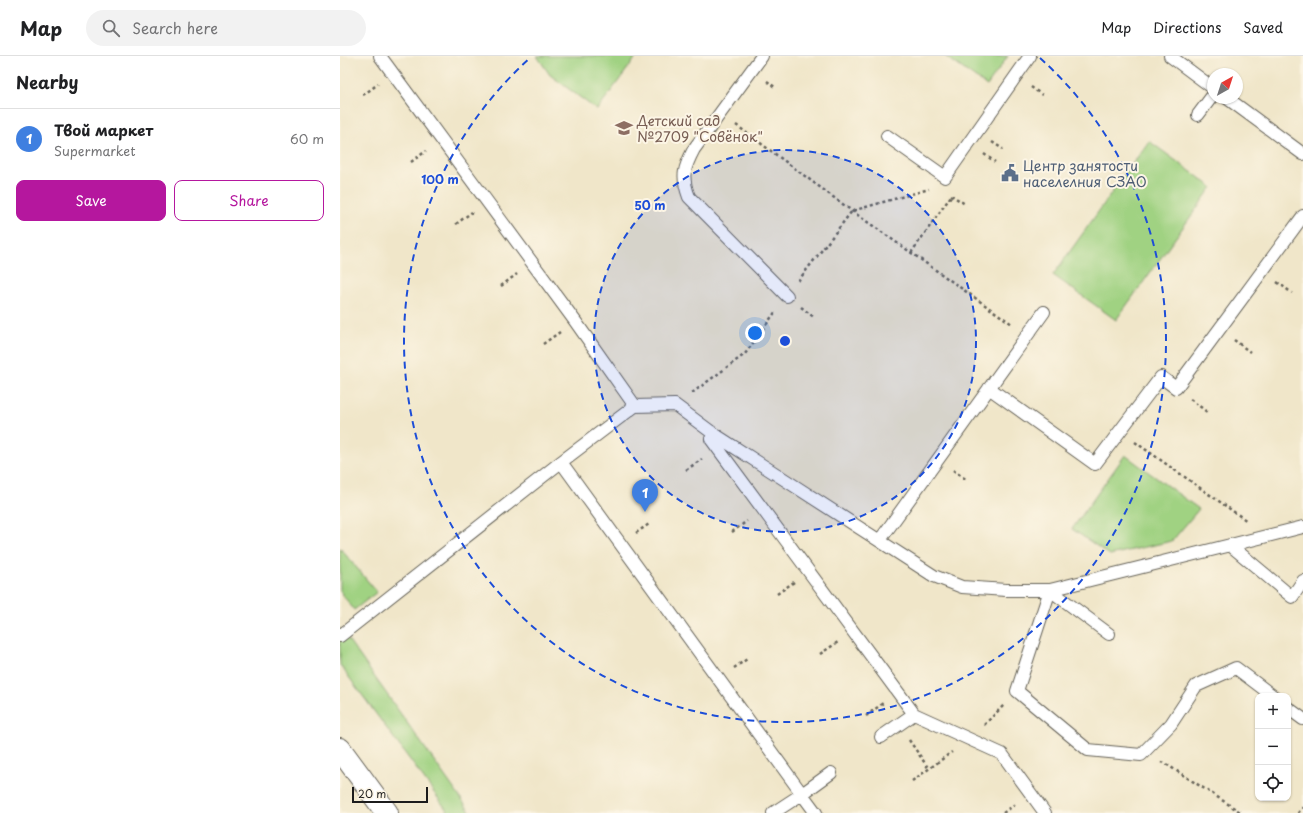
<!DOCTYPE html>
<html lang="en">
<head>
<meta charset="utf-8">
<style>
	:root { --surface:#fff; --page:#f2f2f2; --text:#202124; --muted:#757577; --line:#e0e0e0; --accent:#b5179e }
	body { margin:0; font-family:"Playpen Sans",sans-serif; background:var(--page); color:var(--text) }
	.controls { position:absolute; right:12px; bottom:12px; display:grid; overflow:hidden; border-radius:8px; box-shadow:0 1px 3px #0004 }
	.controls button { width:36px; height:36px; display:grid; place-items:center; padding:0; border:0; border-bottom:1px solid var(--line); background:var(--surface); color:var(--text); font:20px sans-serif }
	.compass { position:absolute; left:867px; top:12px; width:36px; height:36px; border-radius:50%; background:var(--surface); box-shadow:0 1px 3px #0004; rotate:39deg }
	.scale { position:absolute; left:12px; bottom:10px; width:76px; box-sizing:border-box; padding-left:4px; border:2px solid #1c1c1c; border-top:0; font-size:11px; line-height:14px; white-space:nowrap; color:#1c1c1c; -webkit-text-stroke:3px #fcf5e5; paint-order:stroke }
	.you { position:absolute; left:415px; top:277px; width:14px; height:14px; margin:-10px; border:3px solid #fff; border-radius:50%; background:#1a73e8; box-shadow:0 0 0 6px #1a73e833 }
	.badge { display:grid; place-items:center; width:26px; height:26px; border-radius:50%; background:var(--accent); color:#fff; font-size:13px; font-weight:700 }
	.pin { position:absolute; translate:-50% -33px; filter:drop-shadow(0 1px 2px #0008) }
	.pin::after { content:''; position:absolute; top:21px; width:14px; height:12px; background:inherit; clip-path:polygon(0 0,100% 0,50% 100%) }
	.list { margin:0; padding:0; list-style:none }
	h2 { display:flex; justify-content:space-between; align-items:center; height:52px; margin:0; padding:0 16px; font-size:17px }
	h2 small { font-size:13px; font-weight:400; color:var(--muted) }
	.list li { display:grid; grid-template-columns:26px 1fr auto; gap:12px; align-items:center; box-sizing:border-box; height:60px; padding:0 16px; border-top:1px solid var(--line) }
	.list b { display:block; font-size:15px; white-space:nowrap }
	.list p { margin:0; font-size:13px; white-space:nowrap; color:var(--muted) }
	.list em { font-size:13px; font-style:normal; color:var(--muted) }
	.actions { display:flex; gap:8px; padding:12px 16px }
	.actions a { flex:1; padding:9px 0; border:1px solid var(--accent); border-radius:8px; text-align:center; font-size:14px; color:var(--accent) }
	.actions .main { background:var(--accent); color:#fff }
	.icon { flex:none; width:22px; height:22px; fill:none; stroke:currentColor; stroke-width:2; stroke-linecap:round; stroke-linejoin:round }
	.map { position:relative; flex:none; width:963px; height:757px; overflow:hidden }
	header { display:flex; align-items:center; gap:24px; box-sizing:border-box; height:56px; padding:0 20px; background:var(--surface); border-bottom:1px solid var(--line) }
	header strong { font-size:19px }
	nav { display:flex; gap:22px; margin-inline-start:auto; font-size:14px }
	.search { width:280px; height:36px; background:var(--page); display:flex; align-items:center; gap:10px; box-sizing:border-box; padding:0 14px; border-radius:22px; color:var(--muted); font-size:15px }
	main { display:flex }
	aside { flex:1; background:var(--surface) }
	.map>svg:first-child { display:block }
	.green { fill:#a0d282; stroke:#5e774f }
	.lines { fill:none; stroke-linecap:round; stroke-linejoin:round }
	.service-casing { stroke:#666359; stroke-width:14 }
	.primary-casing { stroke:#666359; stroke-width:24 }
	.path { stroke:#666359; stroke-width:2.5; stroke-dasharray:3 3; stroke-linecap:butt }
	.service { stroke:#fff; stroke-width:12 }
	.primary { stroke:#fff; stroke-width:22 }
	.ring { fill:none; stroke:#1d4ed8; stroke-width:2; stroke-dasharray:7 5 }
	.labels { text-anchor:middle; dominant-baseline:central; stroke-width:4; stroke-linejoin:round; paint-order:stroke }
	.education-label { font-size:14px; fill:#785e54; stroke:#fcf5e5; text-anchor:start }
	.service-label { font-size:14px; fill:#4e5e75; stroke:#fcf5e5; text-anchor:start }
	.centre { fill:#1d4ed8; stroke:#fcf5e5; stroke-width:2 }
	.ring-label { font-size:12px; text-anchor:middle; font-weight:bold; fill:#1d4ed8; stroke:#fcf5e5; stroke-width:4; stroke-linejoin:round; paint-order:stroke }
</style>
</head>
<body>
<header>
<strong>Map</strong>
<div class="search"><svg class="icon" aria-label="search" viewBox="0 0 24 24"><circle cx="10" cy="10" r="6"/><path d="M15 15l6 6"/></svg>Search here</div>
<nav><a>Map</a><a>Directions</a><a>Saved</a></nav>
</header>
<main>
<aside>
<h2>Nearby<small></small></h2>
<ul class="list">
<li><span class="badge" style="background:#3f7fe0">1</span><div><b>Твой маркет</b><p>Supermarket</p></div><em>60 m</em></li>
</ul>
<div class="actions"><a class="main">Save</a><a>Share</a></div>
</aside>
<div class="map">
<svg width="963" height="757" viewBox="0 0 963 757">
	<rect width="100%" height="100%" fill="#fcf5e5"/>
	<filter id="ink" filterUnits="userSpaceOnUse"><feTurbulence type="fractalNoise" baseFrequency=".025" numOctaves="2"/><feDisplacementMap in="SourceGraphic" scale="8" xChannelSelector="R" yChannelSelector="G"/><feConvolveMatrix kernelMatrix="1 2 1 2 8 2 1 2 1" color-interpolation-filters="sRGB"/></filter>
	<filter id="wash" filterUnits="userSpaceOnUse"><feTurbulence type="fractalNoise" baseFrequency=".012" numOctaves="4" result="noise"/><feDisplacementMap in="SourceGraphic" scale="16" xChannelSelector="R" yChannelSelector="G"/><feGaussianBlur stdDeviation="0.9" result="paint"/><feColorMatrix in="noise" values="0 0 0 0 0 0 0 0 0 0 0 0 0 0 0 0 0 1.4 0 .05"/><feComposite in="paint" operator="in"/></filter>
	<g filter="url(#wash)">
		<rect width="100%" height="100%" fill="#f0e6c9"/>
		<path class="green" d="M 197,0 L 297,0 L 257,54 L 210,19 Z
			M 605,0 L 668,0 L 647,30 Z
			M 809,85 L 872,131 L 776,264 L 713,219 Z
			M 785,399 L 859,453 L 832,485 L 770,499 L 732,473 Z
			M 0,492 L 37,536 L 14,554 L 0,535 Z
			M 0,572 L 131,757 L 109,757 L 0,609 Z"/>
	</g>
	<g filter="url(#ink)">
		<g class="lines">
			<g class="service-casing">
				<path id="service" d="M 40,0 L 235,265 L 295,350
					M 422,0 L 354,93 C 344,112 341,120 349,141 L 447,240
					M 830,0 L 873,32
					M 887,42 L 963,98
					M 858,59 L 873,39
					M 547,80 L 605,121 L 690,0
					M 649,332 L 755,408 L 821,321 L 836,332 L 963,160
					M 374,378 L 371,383 L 574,658 L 662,698 L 705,757
					M 221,406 L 462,738 L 433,757
					M 540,484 L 704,256
					M 890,489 L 952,541 L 963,525
					M 769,578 L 710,534 L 677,635 L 748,694 L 801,699 L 831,668 L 856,630 L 896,612 L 933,640
					M 0,580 L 221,406 L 295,350 L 335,349 L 374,378 L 594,520 L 622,531 L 666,534 L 710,534 L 963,471
					M 948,652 L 963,663
					M 541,681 L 574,658
					M 476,757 L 462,738 L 491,717"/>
			</g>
			<g class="primary-casing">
				<path id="primary" d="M 0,693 L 47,757"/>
			</g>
			<path class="path" d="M 427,25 L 436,32
				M 691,31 L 702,39
				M 23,39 L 38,28
				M 396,69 L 512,155 L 672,268
				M 652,86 L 663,93
				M 644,98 L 655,106
				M 71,106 L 86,95
				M 611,139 L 625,148
				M 116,168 L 132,156
				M 571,197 L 611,140
				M 458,225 L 512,155 L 589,133
				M 937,226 L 952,237
				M 161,230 L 177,218
				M 461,251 L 475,262
				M 894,284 L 910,296
				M 203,288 L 220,276
				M 352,337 L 405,298 L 436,255
				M 850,343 L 867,356
				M 795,386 L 907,465
				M 346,414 L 362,403
				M 613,414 L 627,424
				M 392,476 L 407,465
				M 296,477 L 309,468
				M 437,538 L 454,526
				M 480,598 L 498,586
				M 394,612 L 407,603
				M 526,660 L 543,647
				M 644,669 L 664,649
				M 569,684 L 589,713
				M 821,706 L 826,708 L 902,757
				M 572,725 L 612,696
				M 663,757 L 676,748
				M 958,757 L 963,751"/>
			<use href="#service" class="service"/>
			<use href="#primary" class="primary"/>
		</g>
	</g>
	<circle cx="445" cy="285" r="191" fill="#1d4ed8" fill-opacity=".12"/>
	<g class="ring">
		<circle cx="445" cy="285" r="191"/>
		<path d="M700 2A381 381 0 1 1 190 2"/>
	</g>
	<defs>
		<g id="school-bare" transform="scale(1.38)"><path d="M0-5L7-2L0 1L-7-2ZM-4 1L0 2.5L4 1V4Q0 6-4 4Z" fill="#8d6e63" stroke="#fcf5e5" stroke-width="2.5" paint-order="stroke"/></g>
		<g id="civic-bare" transform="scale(1.38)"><path d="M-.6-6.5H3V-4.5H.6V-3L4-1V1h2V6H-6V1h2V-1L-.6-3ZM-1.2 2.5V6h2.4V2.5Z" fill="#5c6f8a" stroke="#fcf5e5" stroke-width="2.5" paint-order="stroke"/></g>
	</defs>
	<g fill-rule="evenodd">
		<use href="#school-bare" x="284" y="72"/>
		<use href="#civic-bare" x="670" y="117"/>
	</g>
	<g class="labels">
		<g class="education-label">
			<text x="297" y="64">Детский сад<tspan x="297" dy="16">№2709 "Совёнок"</tspan></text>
		</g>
		<g class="service-label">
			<text x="683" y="109">Центр занятости<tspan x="683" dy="16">населелния СЗАО</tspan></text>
		</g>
	</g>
	<circle cx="445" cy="285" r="6" class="centre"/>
	<g class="ring-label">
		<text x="100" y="128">100 m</text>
		<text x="310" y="154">50 m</text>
	</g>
</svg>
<div class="controls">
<button>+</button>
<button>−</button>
<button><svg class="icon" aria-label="locate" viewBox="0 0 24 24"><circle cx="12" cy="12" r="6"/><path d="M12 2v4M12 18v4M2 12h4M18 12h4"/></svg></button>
</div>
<svg class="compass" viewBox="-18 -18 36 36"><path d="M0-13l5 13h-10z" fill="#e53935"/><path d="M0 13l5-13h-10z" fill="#757577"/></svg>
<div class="scale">20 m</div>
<div class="you"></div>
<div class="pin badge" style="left:305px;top:456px;background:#3f7fe0">1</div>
</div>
</main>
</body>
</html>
